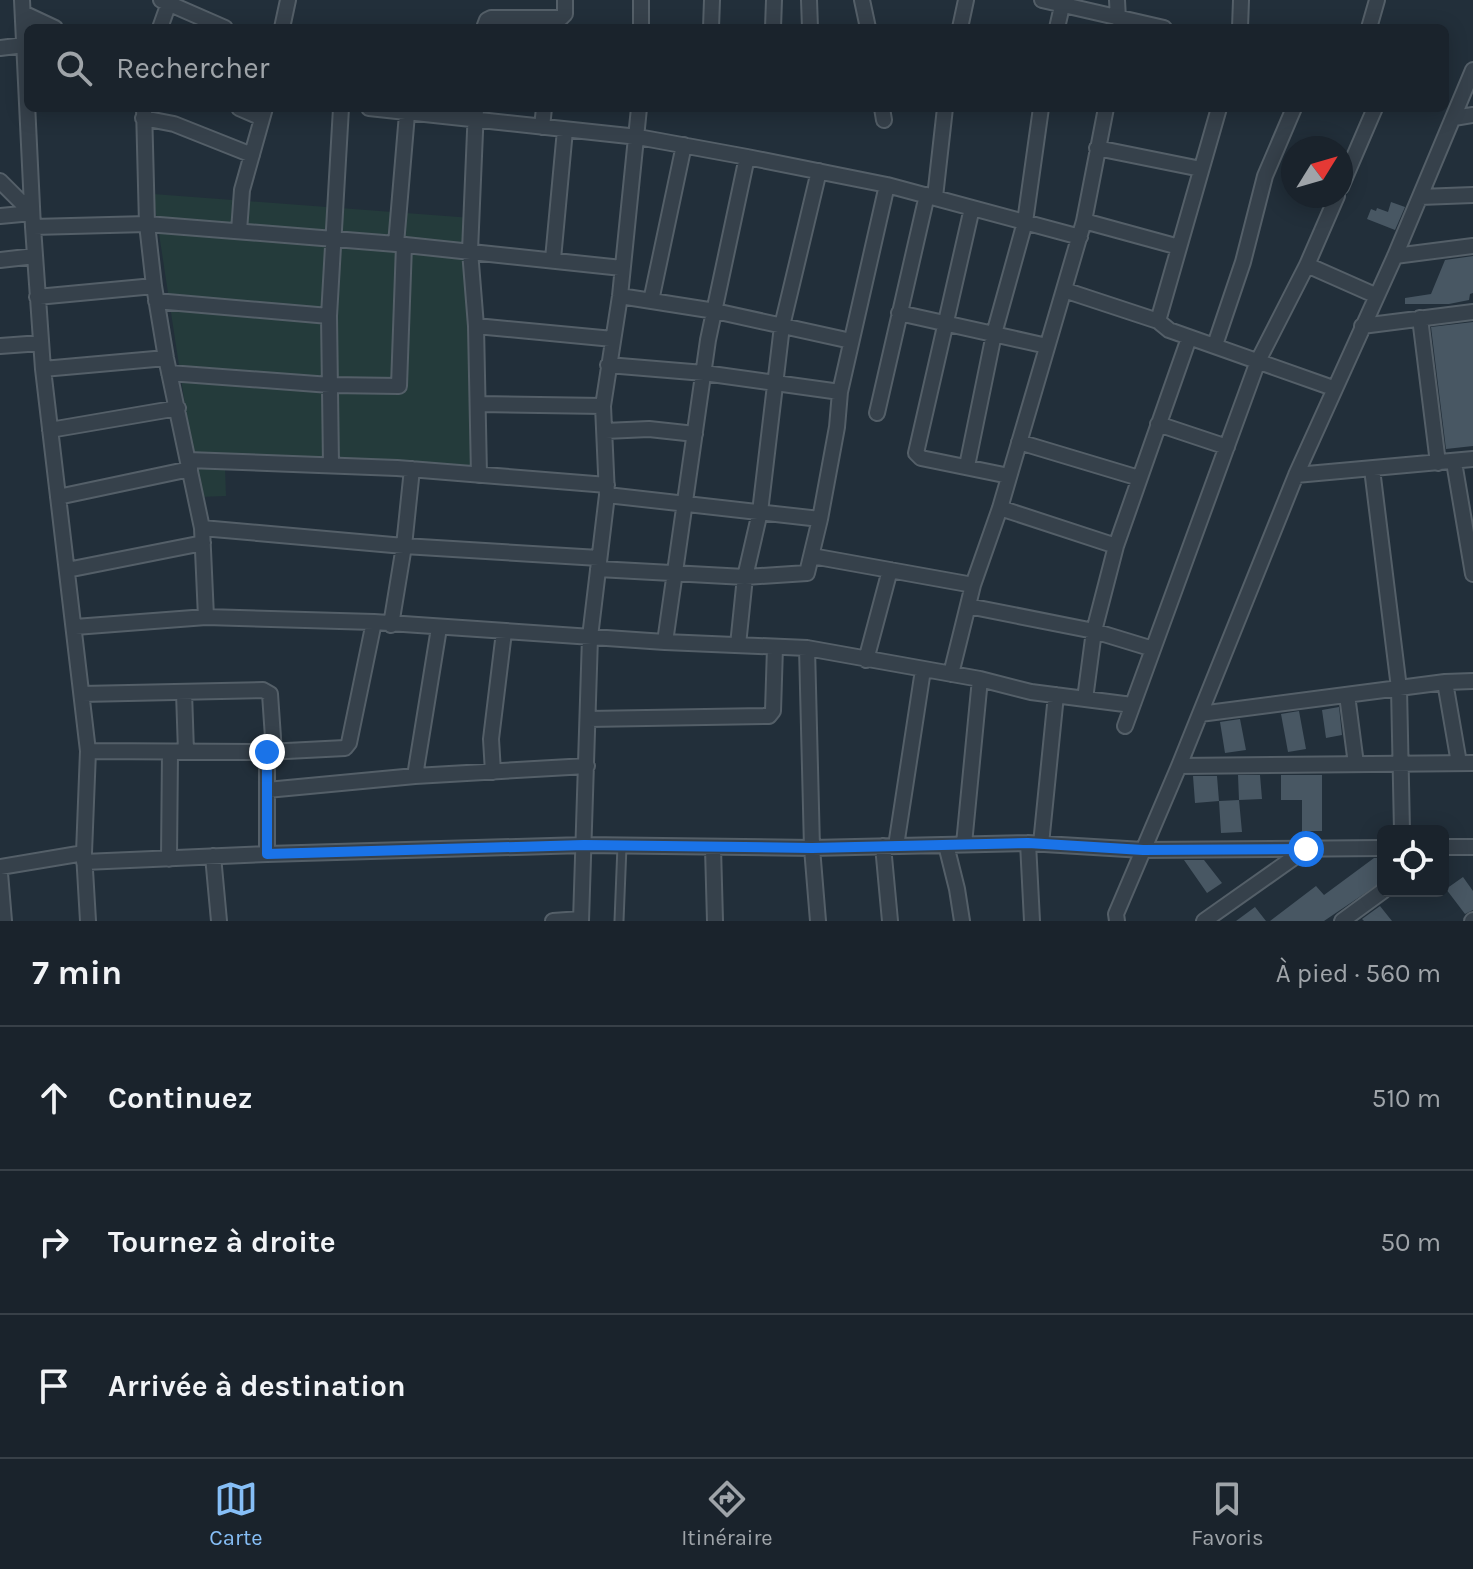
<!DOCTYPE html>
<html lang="fr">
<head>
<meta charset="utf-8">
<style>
	:root { --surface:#1a232c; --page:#272f38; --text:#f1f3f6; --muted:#9fa4a9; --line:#384048; --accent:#86bef6 }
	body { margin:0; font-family:Karla,sans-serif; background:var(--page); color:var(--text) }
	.controls { position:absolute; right:24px; bottom:24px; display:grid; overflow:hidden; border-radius:12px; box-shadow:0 4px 20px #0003 }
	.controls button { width:72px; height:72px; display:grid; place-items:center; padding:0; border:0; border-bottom:2px solid var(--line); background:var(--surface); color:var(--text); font:40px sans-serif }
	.compass { position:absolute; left:1281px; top:136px; width:72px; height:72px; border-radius:50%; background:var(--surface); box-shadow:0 4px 20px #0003; rotate:53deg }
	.stop { position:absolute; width:24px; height:24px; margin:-18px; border:6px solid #1a73e8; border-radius:50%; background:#fff }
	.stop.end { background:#1a73e8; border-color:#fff; box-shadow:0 2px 8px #0008 }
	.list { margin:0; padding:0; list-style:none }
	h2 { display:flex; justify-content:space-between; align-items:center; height:104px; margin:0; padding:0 32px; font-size:34px }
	h2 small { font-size:26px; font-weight:400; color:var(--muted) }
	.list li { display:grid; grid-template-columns:52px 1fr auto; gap:24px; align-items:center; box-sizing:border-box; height:144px; padding:0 32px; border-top:2px solid var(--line) }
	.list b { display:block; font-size:30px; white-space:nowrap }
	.list em { font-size:26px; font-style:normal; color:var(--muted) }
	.icon { flex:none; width:44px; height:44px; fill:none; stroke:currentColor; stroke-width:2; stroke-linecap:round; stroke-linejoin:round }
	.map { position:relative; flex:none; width:1473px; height:921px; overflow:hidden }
	.search { position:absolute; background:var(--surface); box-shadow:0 4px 20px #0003; left:24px; right:24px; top:24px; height:88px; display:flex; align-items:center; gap:20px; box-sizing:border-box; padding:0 28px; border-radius:12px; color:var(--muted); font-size:30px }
	.sheet { height:536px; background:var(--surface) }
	nav { display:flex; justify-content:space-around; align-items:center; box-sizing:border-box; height:112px; border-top:2px solid var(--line); background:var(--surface); font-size:22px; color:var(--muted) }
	nav a { display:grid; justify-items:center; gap:4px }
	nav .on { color:var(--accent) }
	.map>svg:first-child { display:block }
	.green { fill:#243b3b }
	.building { fill:#485763 }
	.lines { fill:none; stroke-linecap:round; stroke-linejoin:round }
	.lane-casing { stroke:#545f68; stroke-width:11 }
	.street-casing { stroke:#545f68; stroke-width:18 }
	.lane { stroke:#36414b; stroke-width:7 }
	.street { stroke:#36414b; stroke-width:14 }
	.route { stroke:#1a73e8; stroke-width:10 }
</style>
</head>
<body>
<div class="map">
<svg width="1473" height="921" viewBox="0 0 1473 921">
	<rect width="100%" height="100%" fill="#222f3a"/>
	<path class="green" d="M 153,194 L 472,218 L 479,474 L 225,467 L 226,496 L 199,497 Z"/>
	<path class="building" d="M 1391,202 L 1405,207 L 1395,230 L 1367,219 L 1371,209 L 1376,211 L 1377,208 L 1388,212 Z
		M 1473,256 L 1473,293 L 1470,294 L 1469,300 L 1449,304 L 1405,304 L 1405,298 L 1431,294 L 1445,260 Z
		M 1473,322 L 1473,446 L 1446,449 L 1431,327 Z
		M 1339,707 L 1342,735 L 1326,738 L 1322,710 Z
		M 1299,711 L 1306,749 L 1288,752 L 1281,714 Z
		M 1240,719 L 1246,750 L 1225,753 L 1220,722 Z
		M 1238,775 L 1260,775 L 1262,799 L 1239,800 Z
		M 1281,775 L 1322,775 L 1322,831 L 1302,831 L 1302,800 L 1281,800 Z
		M 1193,776 L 1217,776 L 1219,801 L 1195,803 Z
		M 1239,800 L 1242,832 L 1221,833 L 1219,801 Z
		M 1374,858 L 1383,858 L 1383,881 L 1324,921 L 1270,921 L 1316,886 L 1324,895 Z
		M 1184,860 L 1204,860 L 1222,883 L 1207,893 Z
		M 1463,877 L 1473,891 L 1473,910 L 1465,914 L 1446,889 Z
		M 1380,906 L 1392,921 L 1364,921 L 1362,919 Z
		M 1255,907 L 1266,921 L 1236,921 Z"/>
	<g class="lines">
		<g class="lane-casing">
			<path id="lane" d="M 619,921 L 622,846"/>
		</g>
		<g class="street-casing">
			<path id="street" d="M 22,0 L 33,227 L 43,369 L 88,751 L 84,853 L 88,921
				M 161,0 L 225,28
				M 641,0 L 641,28
				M 809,0 L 810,28
				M 862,0 L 868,28
				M 1042,0 L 1164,28
				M 1117,0 L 1118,19
				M 23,13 L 55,28
				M 160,28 L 170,0
				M 282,28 L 288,0
				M 484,28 L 487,20 L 491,18 L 561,18 L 565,14 L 565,0
				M 711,28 L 712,0
				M 773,28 L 774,0
				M 960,28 L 966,0
				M 1057,28 L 1062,6
				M 1240,28 L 1241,0
				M 1369,28 L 1377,0
				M 0,48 L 24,45
				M 144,108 L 147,224 L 154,286 L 166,358 L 202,528 L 206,617
				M 239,108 L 262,118
				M 369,108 L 638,137 L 747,157 L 887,185 L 1080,237
				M 476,108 L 470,251 L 476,326 L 479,475
				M 882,108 L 884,120
				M 143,118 L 174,124 L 252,155
				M 1454,118 L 1473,115
				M 542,127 L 544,108
				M 1097,148 L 1201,169
				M 0,181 L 32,213
				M 1341,187 L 1375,108
				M 935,197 L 945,108
				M 1420,197 L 1473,195
				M 972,208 L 916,453 L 921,458 L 1009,476
				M 0,216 L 32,213
				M 1084,221 L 1179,247
				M 33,227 L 147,224 L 396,244 L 622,268
				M 239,231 L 242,190 L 265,108
				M 396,244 L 407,114
				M 1395,256 L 1473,246
				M 553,259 L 565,130
				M 0,260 L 35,256
				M 1307,265 L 1377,296
				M 1064,290 L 1158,321 L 1169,330 L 1333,388
				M 620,296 L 715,311 L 851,341
				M 37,297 L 154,286
				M 156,301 L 329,316
				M 651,301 L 684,145
				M 899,313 L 1047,346
				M 1420,318 L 1438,463
				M 1158,321 L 1219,108
				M 476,326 L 613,339
				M 1362,326 L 1473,312
				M 1215,345 L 1243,262 L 1265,176 L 1294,108
				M 0,346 L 41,343
				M 608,365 L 704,373 L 840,392
				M 43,369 L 166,358
				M 169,373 L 330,385 L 399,386 L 404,245
				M 478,404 L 603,406
				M 877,413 L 927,195
				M 1158,424 L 1227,447
				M 50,430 L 178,408
				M 605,431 L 649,429 L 695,434
				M 1019,442 L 1139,478
				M 188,460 L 397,468 L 607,485
				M 1454,462 L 1473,574
				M 331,465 L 329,316 L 341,108
				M 967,466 L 994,334 L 1025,222 L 1041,108
				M 1372,469 L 1399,688 L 1402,831
				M 1296,475 L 1473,459
				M 607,495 L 820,519
				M 58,497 L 190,469
				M 1000,508 L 1116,546
				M 202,528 L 404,546 L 599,558
				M 812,556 L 973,585
				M 598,569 L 745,577 L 807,573 L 820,519 L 837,427 L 840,392 L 887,185
				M 67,570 L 203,543
				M 968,606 L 1094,631 L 1153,649
				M 391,625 L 404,546 L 412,469
				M 75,627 L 206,617 L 374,622 L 665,642 L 807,648 L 980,679 L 1031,692 L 1132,705
				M 665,642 L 708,340 L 747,157
				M 738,645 L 745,577 L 760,512 L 782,326 L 819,171
				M 807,648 L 812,848 L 818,921
				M 866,660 L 890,570
				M 951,674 L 973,585 L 1000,508 L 1084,221 L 1106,108
				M 1445,682 L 1459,763
				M 184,692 L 186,752
				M 82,694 L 263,690 L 270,694 L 274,752
				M 1347,695 L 1356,764
				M 1085,699 L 1094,631 L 1116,546 L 1189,338
				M 1200,714 L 1445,682 L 1473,681
				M 588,719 L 769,716 L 773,711 L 775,647
				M 1125,726 L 1258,361 L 1307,265 L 1337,196
				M 88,751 L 267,752 L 345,748 L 349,743 L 374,622
				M 1179,766 L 1473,763
				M 493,772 L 491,739 L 504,632
				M 415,776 L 439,628
				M 267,790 L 415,776 L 587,766
				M 1028,843 L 1032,921
				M 964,844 L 980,679
				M 1041,844 L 1056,695
				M 946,845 L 957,889 L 962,921
				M 883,846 L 890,921
				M 896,846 L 923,670
				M 1443,847 L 1473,847
				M 713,848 L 715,921
				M 267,854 L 267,752
				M 213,856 L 219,921
				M 169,859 L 170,752
				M 84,862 L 267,854 L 584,845 L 812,848 L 1028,843 L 1143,850 L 1383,848
				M 0,867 L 84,853
				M 0,873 L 4,921
				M 553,921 L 581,919
				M 581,921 L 590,637 L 607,495 L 603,406 L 620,296 L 639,108
				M 1117,921 L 1116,914 L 1179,766 L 1296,475 L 1395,256 L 1473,70
				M 1204,921 L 1306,849
				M 1342,921 L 1383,891
				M 1472,921 L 1473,920"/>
		</g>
		<use href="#lane" class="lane"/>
		<use href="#street" class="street"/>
	</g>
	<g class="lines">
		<path class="route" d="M 267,752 L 267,854 L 584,845 L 812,848 L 1028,843 L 1143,850 L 1306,849"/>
	</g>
</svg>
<div class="controls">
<button><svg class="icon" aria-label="locate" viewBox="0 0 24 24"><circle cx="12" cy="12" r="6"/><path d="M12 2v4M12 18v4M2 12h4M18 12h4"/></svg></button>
</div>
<svg class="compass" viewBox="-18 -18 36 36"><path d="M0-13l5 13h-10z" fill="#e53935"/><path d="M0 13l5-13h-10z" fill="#9fa4a9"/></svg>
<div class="stop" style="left:1306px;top:849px"></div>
<div class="stop end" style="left:267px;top:752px"></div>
<div class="search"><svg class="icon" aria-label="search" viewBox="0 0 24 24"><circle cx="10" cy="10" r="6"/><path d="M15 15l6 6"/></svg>Rechercher</div>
</div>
<section class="sheet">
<h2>7 min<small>À pied · 560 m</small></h2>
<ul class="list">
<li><svg class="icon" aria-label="ahead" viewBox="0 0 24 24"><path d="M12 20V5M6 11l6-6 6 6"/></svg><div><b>Continuez</b></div><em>510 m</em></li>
<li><svg class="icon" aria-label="right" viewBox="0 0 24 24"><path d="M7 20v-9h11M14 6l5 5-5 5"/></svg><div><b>Tournez à droite</b></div><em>50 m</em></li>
<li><svg class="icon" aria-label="arrive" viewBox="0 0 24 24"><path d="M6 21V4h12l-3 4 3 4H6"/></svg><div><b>Arrivée à destination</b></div></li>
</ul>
</section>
<nav>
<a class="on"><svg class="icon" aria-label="map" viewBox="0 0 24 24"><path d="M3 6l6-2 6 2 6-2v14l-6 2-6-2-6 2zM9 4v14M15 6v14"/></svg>Carte</a>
<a><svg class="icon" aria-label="directions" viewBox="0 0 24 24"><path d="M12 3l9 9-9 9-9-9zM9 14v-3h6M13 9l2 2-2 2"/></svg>Itinéraire</a>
<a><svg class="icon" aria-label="saved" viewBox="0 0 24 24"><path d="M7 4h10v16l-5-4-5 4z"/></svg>Favoris</a>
</nav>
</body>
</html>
